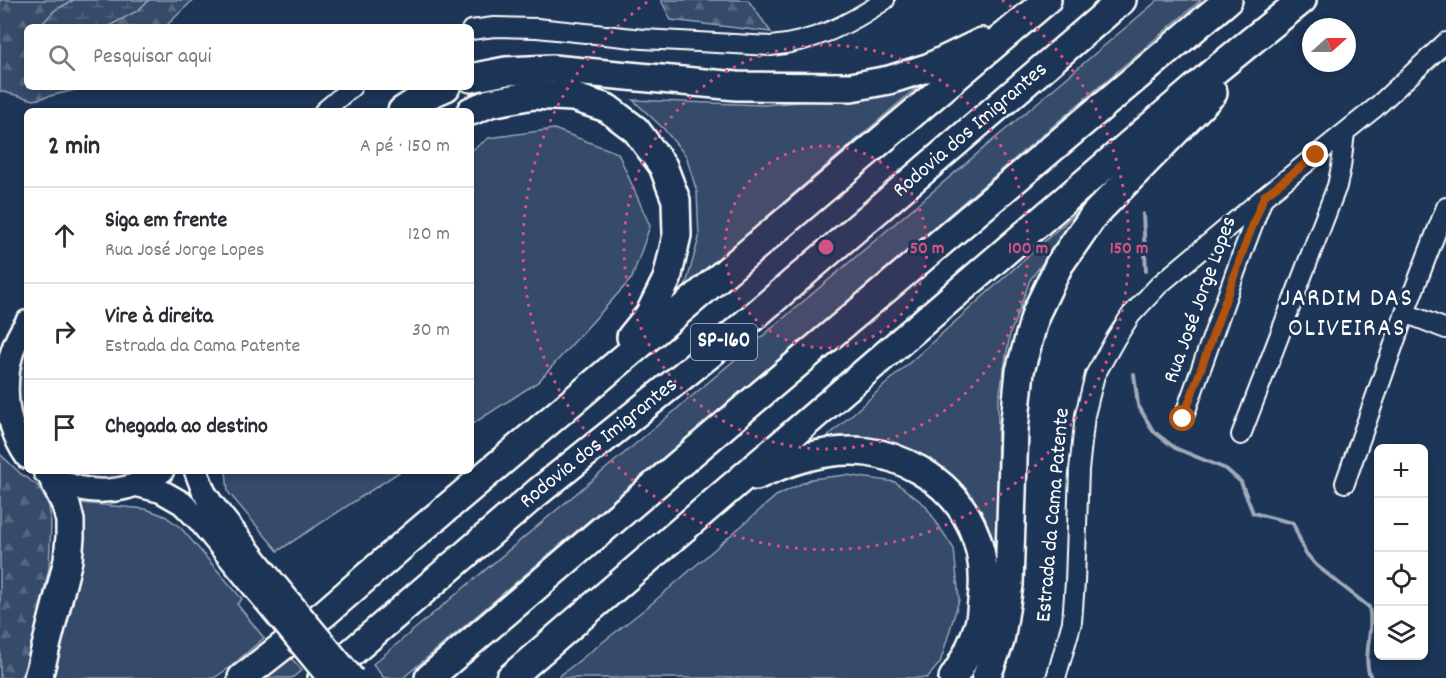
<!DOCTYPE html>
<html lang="pt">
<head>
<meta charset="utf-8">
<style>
	:root { --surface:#fff; --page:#f7f7f7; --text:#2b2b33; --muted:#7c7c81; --line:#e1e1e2 }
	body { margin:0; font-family:Dekko,sans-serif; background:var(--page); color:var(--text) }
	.controls { position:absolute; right:18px; bottom:18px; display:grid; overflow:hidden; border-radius:9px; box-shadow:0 3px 9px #0003 }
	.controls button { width:54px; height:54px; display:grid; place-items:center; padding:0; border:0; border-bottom:2px solid var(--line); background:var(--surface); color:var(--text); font:30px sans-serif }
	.compass { position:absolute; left:1302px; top:18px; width:54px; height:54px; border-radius:50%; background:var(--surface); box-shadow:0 3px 9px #0003; rotate:69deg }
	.stop { position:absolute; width:18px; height:18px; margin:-14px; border:4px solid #b45309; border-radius:50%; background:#fff }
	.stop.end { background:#b45309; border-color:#fff; box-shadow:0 2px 6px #0008 }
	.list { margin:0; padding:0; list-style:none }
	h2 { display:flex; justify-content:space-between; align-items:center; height:78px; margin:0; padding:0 24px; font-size:26px }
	h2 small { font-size:20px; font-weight:400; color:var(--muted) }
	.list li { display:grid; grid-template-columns:39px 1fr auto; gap:18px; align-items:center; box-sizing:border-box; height:96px; padding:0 24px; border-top:2px solid var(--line) }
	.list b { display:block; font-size:22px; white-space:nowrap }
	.list p { margin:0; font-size:20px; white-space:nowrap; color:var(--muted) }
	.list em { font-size:20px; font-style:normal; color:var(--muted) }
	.icon { flex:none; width:33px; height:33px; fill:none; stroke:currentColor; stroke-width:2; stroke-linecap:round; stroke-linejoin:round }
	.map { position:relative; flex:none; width:1446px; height:678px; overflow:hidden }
	.search { position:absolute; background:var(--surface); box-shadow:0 3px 9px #0003; left:24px; top:24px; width:450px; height:66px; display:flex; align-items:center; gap:15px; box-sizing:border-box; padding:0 21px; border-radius:9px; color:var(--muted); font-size:22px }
	.panel { position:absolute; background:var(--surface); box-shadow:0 3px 9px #0003; left:24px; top:108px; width:450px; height:366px; border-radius:9px }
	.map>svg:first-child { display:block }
	.grass { fill:#364b69; stroke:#9aa5b4; stroke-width:1.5 }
	.forest { fill:url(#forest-firs); stroke:#9aa5b4; stroke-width:1.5 }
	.wetland { fill:url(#wetland-marsh); stroke:#9aa5b4; stroke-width:1.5 }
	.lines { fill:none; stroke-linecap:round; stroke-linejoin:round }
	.stream { stroke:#a0aab8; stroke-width:4 }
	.minor-casing { stroke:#fff; stroke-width:22 }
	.major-casing { stroke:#fff; stroke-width:27 }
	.highway-casing { stroke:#fff; stroke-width:32 }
	.minor { stroke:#1d3557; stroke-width:18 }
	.major { stroke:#1d3557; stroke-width:22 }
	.highway { stroke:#1d3557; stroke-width:27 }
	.major-bridge-casing { stroke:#fff; stroke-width:27; stroke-linecap:butt }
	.major-bridge { stroke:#1d3557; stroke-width:22 }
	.route { stroke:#b45309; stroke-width:8 }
	.ring { fill:none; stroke:#d15284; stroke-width:3; stroke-dasharray:3 6 }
	.labels { text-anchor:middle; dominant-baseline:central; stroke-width:6; stroke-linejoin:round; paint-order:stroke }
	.shield { fill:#1d3557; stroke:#bbc2cd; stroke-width:1.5 }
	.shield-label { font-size:21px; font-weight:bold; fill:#fff }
	.street-label { font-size:22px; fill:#fff; stroke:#1d3557 }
	.quarter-label { font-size:26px; letter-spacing:1.5px; fill:#fff; stroke:#1d3557 }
	.centre { fill:#d15284; stroke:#1d3557; stroke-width:3 }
	.ring-label { font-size:18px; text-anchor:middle; font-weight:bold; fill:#d15284; stroke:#1d3557; stroke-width:6; stroke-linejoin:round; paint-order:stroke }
</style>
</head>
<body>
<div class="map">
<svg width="1446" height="678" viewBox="0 0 1446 678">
	<defs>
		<pattern id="forest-firs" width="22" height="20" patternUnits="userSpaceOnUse" patternTransform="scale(1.5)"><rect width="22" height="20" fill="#364b69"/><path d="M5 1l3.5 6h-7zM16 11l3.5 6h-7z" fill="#546680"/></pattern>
		<pattern id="wetland-marsh" width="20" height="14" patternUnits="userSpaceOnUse" patternTransform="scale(1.5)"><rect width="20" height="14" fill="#364b69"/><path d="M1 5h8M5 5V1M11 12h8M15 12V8" fill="none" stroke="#546680"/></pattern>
	</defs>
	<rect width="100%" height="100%" fill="#1d3557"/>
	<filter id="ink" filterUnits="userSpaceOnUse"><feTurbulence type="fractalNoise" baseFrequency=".0167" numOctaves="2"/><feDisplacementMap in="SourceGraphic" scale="12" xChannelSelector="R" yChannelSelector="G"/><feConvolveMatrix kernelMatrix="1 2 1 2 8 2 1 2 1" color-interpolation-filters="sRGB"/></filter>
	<g filter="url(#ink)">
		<path class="grass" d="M 1158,0 L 1201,0 L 782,357 L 403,678 L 384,678 L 373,664 L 665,419 Z
			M 923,82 L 685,288 L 699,238 L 697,192 L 686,156 L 663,128 L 633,100 L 763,105 L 866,96 Z
			M 554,129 L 618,153 L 650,226 L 632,278 L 538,382 L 471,425 L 471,151 L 489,138 Z
			M 1108,184 L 1061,237 L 1030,280 L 1010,334 L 998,404 L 997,510 L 1000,567 L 999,576 L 989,532 L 970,497 L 941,466 L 909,451 L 817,446 Z
			M 27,337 L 27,435 L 20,425 L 15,365 Z
			M 68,471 L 140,471 C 111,481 97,481 68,471 Z
			M 226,471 L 401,471 L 278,551 L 228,492 Z
			M 846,475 L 895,482 L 925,505 L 954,549 L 959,600 L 940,663 L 927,678 L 557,678 L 650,605 L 776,496 L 811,479 Z
			M 81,503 L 146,509 L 165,516 L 181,528 L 242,599 L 237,604 L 264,638 L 229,668 L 214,678 L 48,678 Z
			M 291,658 L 302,670 L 292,678 L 266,678 Z"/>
		<path class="forest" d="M 0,0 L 74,0 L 55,10 L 41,25 L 41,27 L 27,27 L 27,87 L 87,87 L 34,100 L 0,91 Z
			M 149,0 L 193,0 L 165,27 L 107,27 L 137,11 Z
			M 661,0 L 748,0 L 771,32 L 671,20 Z
			M 0,454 L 20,473 L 38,486 L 49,506 L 51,524 L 49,568 L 29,660 L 20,678 L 0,678 Z"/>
		<path class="wetland" d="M 74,0 L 149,0 L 137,11 L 107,27 L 41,27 L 41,25 L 55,10 Z"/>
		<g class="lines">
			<path class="stream" d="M 1143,214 L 1146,271
				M 1134,374 L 1138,405 L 1153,431 L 1175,448 L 1226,469 L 1241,482 L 1253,513 L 1293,523 L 1305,552 L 1316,565 L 1369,607 C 1375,630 1361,657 1371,678"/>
			<g class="minor-casing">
				<path id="minor" d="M 471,30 L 494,27 L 537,28 L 643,39 L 771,46 C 814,42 850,24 885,0
					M 324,111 L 352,87
					M 1405,313 L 1446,329
					M 1183,419 L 1243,251 L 1263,198
					M 1241,435 L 1337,186 L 1341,167 L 1345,132
					M 1345,483 L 1405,313 L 1446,207
					M 1056,678 L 1072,622 L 1075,582 L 1079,470 L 1085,415 L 1095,375 L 1116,338 L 1131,315 L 1159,285 L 1264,197 L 1375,108 L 1446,42"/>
			</g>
			<g class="major-casing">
				<path id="major" d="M 27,322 C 0,360 0,418 27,457
					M 196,471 L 204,492 L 212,504 L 271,579
					M 45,472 C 81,498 126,496 162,471
					M 137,485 L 161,491 L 182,503 L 199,520 L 258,592"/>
			</g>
			<g class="highway-casing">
				<g id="highway">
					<path d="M 471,78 L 506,71 L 552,69 L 737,86 L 851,87 L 889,80 L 930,67 L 982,42"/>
					<path d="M 402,111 L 425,96 L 446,87"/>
					<path d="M 471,111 L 490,103 L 533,95 L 573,97 L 607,108 L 636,130 L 663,166 L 676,200 L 677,235 L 667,279 L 649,315 L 631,337"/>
					<path d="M 756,476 C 790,460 829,447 867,452 C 885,454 903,461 919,470 C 967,497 989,546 982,601 C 981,609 981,617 979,624 C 973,643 964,662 953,678"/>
					<path d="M 38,678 L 68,560 L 70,537 L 70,521 L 66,505 L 53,478"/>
					<path d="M 242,678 L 325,613 L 410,539 L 1047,0"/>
					<path id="s1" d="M 322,678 L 538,492 L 710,354 L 1122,0"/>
					<path d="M 429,678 L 753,401 L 1228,0"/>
					<path d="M 510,678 L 1217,69 L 1302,0"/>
					<path d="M 986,678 L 1000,641 L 1009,585 L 1014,430 L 1020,371 L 1036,313 L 1059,265 L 1094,215 L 1213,93"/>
				</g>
			</g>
			<use href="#minor" class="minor"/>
			<use href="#major" class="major"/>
			<use href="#highway" class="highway"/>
			<g class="major-bridge-casing">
				<path id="major-bridge" d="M 271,579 L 353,678
					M 258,592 L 329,678"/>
			</g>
			<use href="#major-bridge" class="major-bridge"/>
		</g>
	</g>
	<g class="lines" filter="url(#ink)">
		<path class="route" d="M 1183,419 L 1243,251 L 1264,196 L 1316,155"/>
	</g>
	<circle cx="826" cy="247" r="101" fill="#d15284" fill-opacity=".12"/>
	<g class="ring">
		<circle cx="826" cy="247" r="101"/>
		<circle cx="826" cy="247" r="202"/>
		<path d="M1002 0A303 303 0 1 1 650 0"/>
	</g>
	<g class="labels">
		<rect class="shield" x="691" y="324" width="66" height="36" rx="4.5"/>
		<g class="shield-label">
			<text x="724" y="342">SP-160</text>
		</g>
		<g class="street-label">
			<text stroke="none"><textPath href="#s1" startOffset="849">Rodovia dos Imigrantes</textPath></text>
			<text transform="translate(1201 300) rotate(-70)">Rua José Jorge Lopes</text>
			<text stroke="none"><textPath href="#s1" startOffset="363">Rodovia dos Imigrantes</textPath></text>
			<text transform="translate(1054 515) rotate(-85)">Estrada da Cama Patente</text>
		</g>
		<g class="quarter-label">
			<text x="1347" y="299">JARDIM DAS<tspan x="1347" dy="30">OLIVEIRAS</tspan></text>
		</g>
	</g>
	<circle cx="826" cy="247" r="9" class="centre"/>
	<g class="ring-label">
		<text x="927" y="253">50 m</text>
		<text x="1028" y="253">100 m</text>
		<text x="1129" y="253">150 m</text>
	</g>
</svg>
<div class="controls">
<button>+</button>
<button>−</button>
<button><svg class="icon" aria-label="locate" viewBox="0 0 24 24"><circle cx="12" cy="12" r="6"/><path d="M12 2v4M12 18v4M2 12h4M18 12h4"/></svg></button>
<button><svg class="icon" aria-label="layers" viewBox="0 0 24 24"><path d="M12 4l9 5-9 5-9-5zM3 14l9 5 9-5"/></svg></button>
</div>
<svg class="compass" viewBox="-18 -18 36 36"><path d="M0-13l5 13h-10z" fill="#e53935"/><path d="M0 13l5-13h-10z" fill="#7c7c81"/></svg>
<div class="stop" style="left:1183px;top:419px"></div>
<div class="stop end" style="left:1316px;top:155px"></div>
<div class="search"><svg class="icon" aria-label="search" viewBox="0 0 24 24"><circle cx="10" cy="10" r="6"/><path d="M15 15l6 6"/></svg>Pesquisar aqui</div>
<section class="panel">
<h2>2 min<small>A pé · 150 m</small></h2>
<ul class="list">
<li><svg class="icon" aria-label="ahead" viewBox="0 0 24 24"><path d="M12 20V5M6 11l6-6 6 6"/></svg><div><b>Siga em frente</b><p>Rua José Jorge Lopes</p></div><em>120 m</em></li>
<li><svg class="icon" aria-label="right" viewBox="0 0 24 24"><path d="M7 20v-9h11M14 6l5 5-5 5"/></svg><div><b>Vire à direita</b><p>Estrada da Cama Patente</p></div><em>30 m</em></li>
<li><svg class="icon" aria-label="arrive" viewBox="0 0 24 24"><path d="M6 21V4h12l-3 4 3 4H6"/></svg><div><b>Chegada ao destino</b></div></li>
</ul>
</section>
</div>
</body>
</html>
